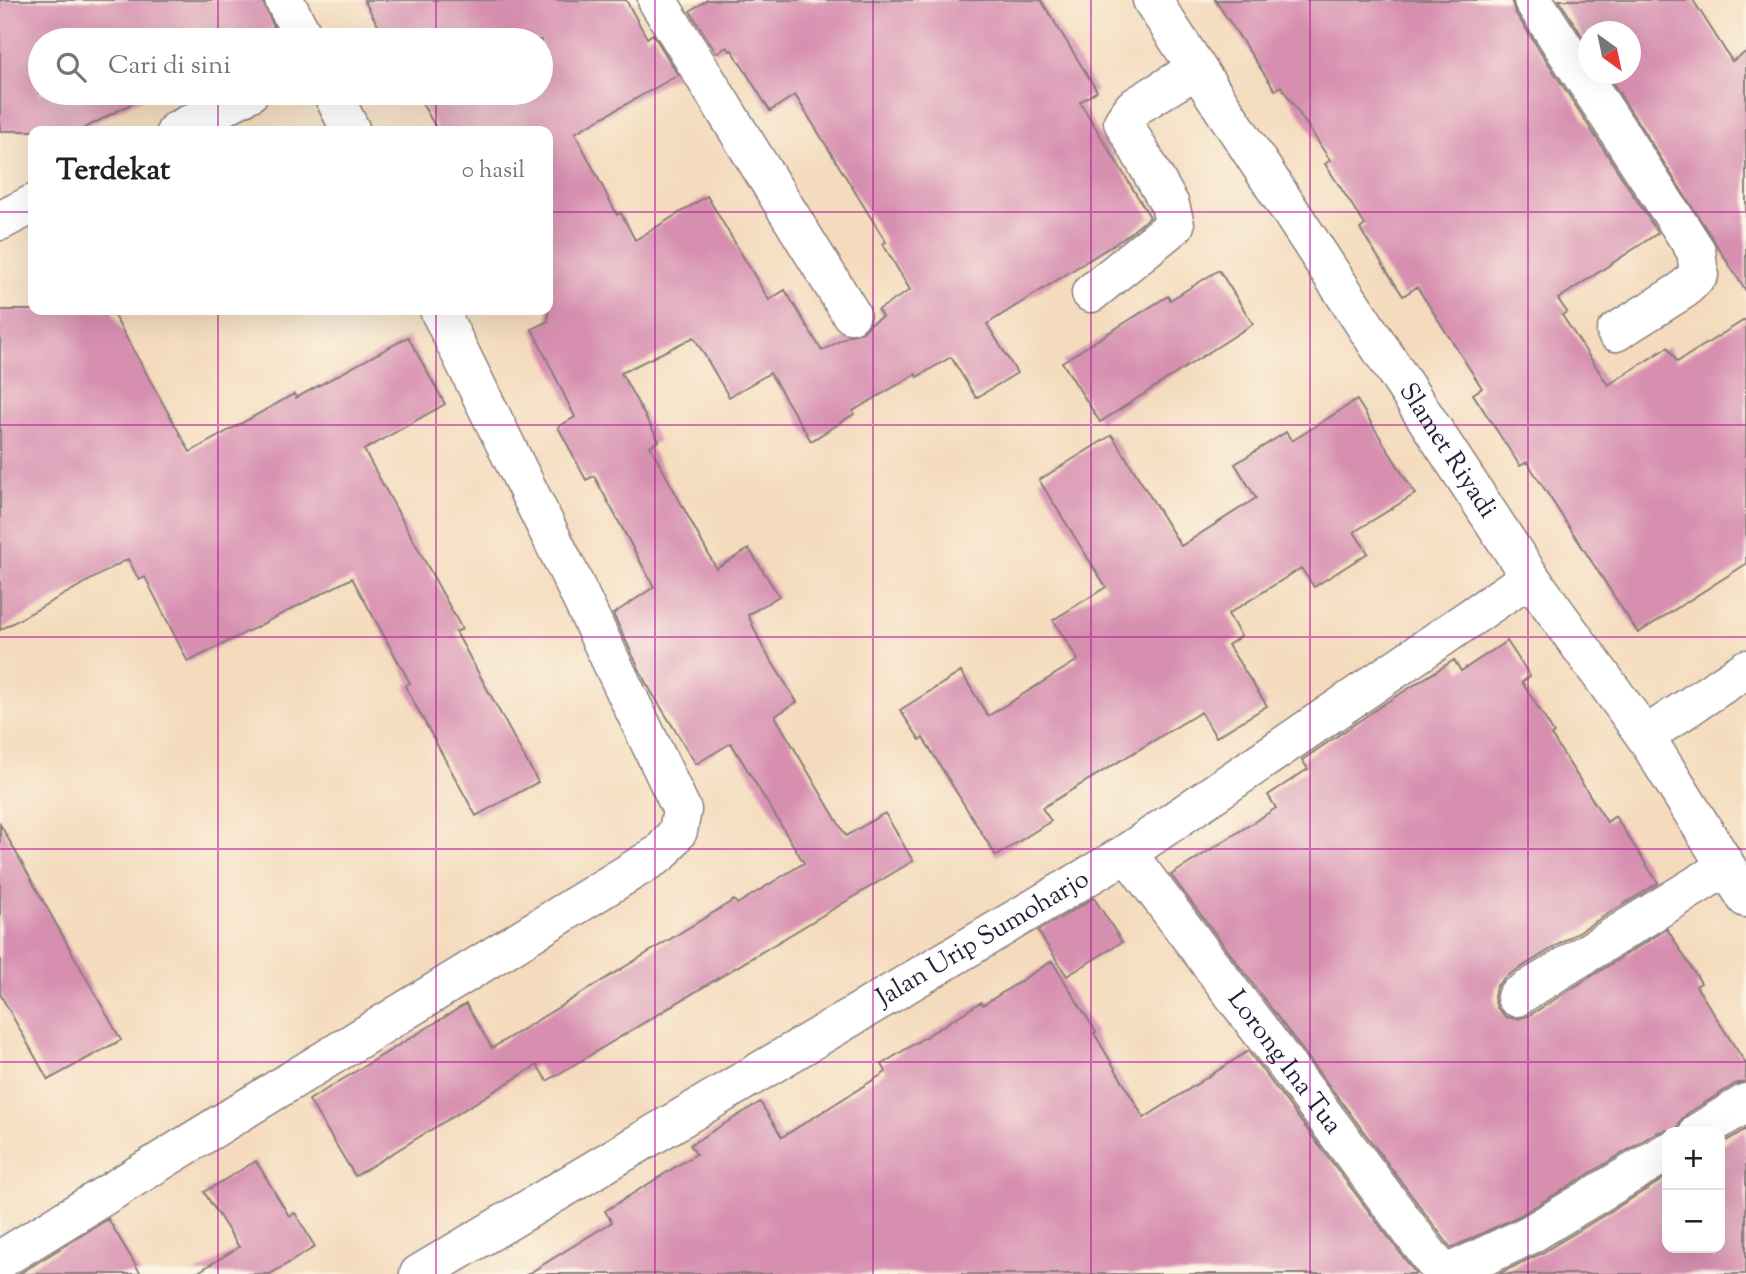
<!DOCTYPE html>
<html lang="id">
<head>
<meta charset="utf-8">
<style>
	:root { --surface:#fff; --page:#f6f6f6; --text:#222; --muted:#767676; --line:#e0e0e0 }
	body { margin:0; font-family:"Sorts Mill Goudy",serif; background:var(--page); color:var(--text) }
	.controls { position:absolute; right:21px; bottom:21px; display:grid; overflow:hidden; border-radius:14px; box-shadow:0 7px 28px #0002 }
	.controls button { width:63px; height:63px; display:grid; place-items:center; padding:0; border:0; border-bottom:2px solid var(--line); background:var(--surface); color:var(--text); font:35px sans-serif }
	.compass { position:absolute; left:1578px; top:21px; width:63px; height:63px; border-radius:50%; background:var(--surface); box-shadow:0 7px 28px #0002; rotate:147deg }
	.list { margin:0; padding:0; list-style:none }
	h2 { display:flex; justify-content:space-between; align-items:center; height:91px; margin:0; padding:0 28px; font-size:30px }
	h2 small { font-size:23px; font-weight:400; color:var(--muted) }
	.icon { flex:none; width:38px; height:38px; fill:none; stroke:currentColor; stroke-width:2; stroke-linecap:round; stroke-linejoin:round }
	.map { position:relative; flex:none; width:1746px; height:1274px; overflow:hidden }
	.search { position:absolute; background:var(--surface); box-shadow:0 7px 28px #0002; left:28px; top:28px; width:525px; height:77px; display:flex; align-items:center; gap:18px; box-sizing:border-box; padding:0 24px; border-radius:38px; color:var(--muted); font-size:26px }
	.panel { position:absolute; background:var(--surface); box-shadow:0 7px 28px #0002; left:28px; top:126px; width:525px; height:189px; border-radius:14px }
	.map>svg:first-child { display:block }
	.building { fill:#d78fb0 }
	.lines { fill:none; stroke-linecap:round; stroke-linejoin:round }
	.minor-casing { stroke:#8b7e7c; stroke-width:41 }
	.minor { stroke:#fff; stroke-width:38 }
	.grid { fill:none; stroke:#b5179e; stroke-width:2; stroke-opacity:0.55 }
	.labels { text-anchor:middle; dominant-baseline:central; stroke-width:5; stroke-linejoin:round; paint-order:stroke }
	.street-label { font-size:26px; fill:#22223b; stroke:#fcf5e5 }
</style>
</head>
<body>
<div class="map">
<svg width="1746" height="1274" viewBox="0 0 1746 1274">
	<rect width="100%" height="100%" fill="#fcf5e5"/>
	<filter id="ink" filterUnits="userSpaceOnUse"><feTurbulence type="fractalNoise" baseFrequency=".0143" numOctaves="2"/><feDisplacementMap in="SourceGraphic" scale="14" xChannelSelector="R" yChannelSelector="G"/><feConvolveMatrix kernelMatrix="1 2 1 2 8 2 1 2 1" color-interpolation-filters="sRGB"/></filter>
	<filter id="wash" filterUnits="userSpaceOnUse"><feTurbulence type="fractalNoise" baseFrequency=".00686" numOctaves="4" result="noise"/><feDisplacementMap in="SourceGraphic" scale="28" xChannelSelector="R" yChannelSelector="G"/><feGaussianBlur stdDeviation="1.57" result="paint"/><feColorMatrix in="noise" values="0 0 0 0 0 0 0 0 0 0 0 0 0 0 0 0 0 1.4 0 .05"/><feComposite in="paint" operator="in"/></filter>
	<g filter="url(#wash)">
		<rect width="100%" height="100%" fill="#f4dbbd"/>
		<g id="blocks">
			<path class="building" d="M 0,0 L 262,0 L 274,27 L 250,40 L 40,40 L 40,93 L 152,93 L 79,131 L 0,131 Z
				M 364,0 L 626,0 L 647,38 L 653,34 L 678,75 L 575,133 L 617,215 L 621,213 L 635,240 L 707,196 L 769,300 L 785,290 L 822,351 L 850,335 L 863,332 L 871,323 L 882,317 L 878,310 L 910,290 L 883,244 L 886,242 L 795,95 L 770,111 L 732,50 L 730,51 L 727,47 L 716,53 L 690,11 L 707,0 L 1041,0 L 1097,91 L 1080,102 L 1150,217 L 1124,238 L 987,324 L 1017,373 L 976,398 L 951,357 L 917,377 L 916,374 L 853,411 L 854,414 L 811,441 L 770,373 L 729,397 L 694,337 L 621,373 L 659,441 L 650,446 L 716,568 L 749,549 L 779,596 L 748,615 L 762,646 L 797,702 L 775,716 L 846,836 L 885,813 L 913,861 L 547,1081 L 537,1065 L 355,1176 L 309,1100 L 466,1004 L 492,1048 L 734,900 L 737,904 L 804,863 L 731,743 L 696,764 L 646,683 L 613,614 L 654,587 L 594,476 L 586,480 L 558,427 L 575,417 L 532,329 L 548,321 L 548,131 L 438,131 L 416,93 L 541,93 L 541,40 L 386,40 Z
				M 1215,0 L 1511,0 L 1515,12 L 1658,233 L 1558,299 L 1567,312 L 1562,315 L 1608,385 L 1668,347 L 1677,362 L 1746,319 L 1746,564 L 1638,633 L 1527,462 L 1520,466 L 1473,394 L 1482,388 L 1417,287 L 1403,296 L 1360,229 L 1365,225 L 1325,164 L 1330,160 L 1281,86 L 1275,90 Z
				M 1559,0 L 1693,0 L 1732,61 L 1746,52 L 1746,291 L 1607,74 L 1630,74 L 1630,32 L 1588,32 L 1588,45 Z
				M 1219,270 L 1253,324 L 1100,422 L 1062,362 L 1168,296 L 1170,300 Z
				M 0,310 L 111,310 L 190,452 L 294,394 L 296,398 L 408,337 L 445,404 L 364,450 L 462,629 L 456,632 L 538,782 L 476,816 L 405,686 L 410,683 L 352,578 L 188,662 L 145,577 L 139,580 L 128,559 L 0,630 Z
				M 1357,400 L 1415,494 L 1354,532 L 1368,553 L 1314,587 L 1301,568 L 1228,614 L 1241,636 L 1228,645 L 1267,706 L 1216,737 L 1201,712 L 1042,808 L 1051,821 L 996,856 L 923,738 L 920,740 L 900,710 L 961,672 L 988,716 L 1078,660 L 1053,620 L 1106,587 L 1039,480 L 1112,435 L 1181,546 L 1256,498 L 1235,464 L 1286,432 L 1292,441 Z
				M 1507,641 L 1530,676 L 1522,682 L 1554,733 L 1551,735 L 1607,822 L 1615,816 L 1658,883 L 1504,978 L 1496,987 L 1494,998 L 1497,1008 L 1506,1017 L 1517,1019 L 1528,1016 L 1667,929 L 1701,983 L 1696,986 L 1746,1064 L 1746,1081 L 1735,1084 L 1688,1113 L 1680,1121 L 1677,1132 L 1666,1130 L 1656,1133 L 1519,1216 L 1451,1248 L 1171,875 L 1276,808 L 1268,795 L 1308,769 L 1302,760 L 1384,704 L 1454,660 L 1461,671 Z
				M 0,824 L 121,1040 L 48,1080 L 0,994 Z
				M 1094,898 L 1122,942 L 1067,976 L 1038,931 Z
				M 1052,961 L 1096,1032 L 1094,1033 L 1144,1118 L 1248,1051 L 1416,1274 L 528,1274 L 612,1222 L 605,1211 L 696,1154 L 690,1145 L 760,1102 L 782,1137 L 886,1072 L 882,1064 L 981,1002 L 983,1005 Z
				M 1746,1129 L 1746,1274 L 1498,1274 L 1540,1254 L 1667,1177 L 1667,1248 L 1720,1248 L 1720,1145 Z
				M 256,1161 L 289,1216 L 295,1213 L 315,1247 L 270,1274 L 195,1274 L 239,1247 L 204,1192 Z
				M 108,1219 L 141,1274 L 19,1274 Z"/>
		</g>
	</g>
	<g filter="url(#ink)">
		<use href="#blocks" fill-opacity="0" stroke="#8b7e7c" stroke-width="2"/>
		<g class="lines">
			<g class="minor-casing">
				<g id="minor">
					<path d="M 284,0 L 305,40"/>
					<path d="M 657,0 L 851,314"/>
					<path id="s1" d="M 1152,0 L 1530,577 L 1645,736 L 1746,898"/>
					<path d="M 1533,0 L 1696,251 L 1699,274 L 1683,290 L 1616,332"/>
					<path d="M 332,93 L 351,131"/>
					<path d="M 176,131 L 249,93"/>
					<path d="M 0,221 L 33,204"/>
					<path d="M 1091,293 L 1175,225 L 1170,205 L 1123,122 L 1133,108 L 1195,70"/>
					<path d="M 1645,736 L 1746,669"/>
					<path id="s2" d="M 1127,853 L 1443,1274"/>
					<path d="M 1516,997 L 1726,867"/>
					<path d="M 1699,1132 L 1746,1103"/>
					<path d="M 0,1260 L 661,853 L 678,831 L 682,810 L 570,575 L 439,310"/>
					<path id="s3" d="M 419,1274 L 1127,853 L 1530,577"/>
					<path d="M 1447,1274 L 1529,1235 L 1667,1152"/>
				</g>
			</g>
			<use href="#minor" class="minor"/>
		</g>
	</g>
	<path class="grid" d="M 218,0 L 218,40M 436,0 L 436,40M 655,0 L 655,1274M 873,0 L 873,1274M 1091,0 L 1091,1274M 1310,0 L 1310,1274M 1528,0 L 1528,1274M 218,93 L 218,131M 436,93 L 436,131M 0,212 L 33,212M 548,212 L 1746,212M 218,310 L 218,1274M 436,310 L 436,1274M 0,425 L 1746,425M 0,637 L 1746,637M 0,849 L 1746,849M 0,1062 L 1746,1062"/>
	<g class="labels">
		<g class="street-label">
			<text stroke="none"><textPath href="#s1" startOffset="539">Slamet Riyadi</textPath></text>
			<text stroke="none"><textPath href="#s3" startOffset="656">Jalan Urip Sumoharjo</textPath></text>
			<text stroke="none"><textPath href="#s2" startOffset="262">Lorong Ina Tua</textPath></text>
		</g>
	</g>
</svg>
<div class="controls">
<button>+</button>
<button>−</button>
</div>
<svg class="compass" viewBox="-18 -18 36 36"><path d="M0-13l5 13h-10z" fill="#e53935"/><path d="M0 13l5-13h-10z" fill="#767676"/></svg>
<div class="search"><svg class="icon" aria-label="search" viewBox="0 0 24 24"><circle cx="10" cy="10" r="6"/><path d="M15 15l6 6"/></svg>Cari di sini</div>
<section class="panel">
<h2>Terdekat<small>0 hasil</small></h2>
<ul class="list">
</ul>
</section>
</div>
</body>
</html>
